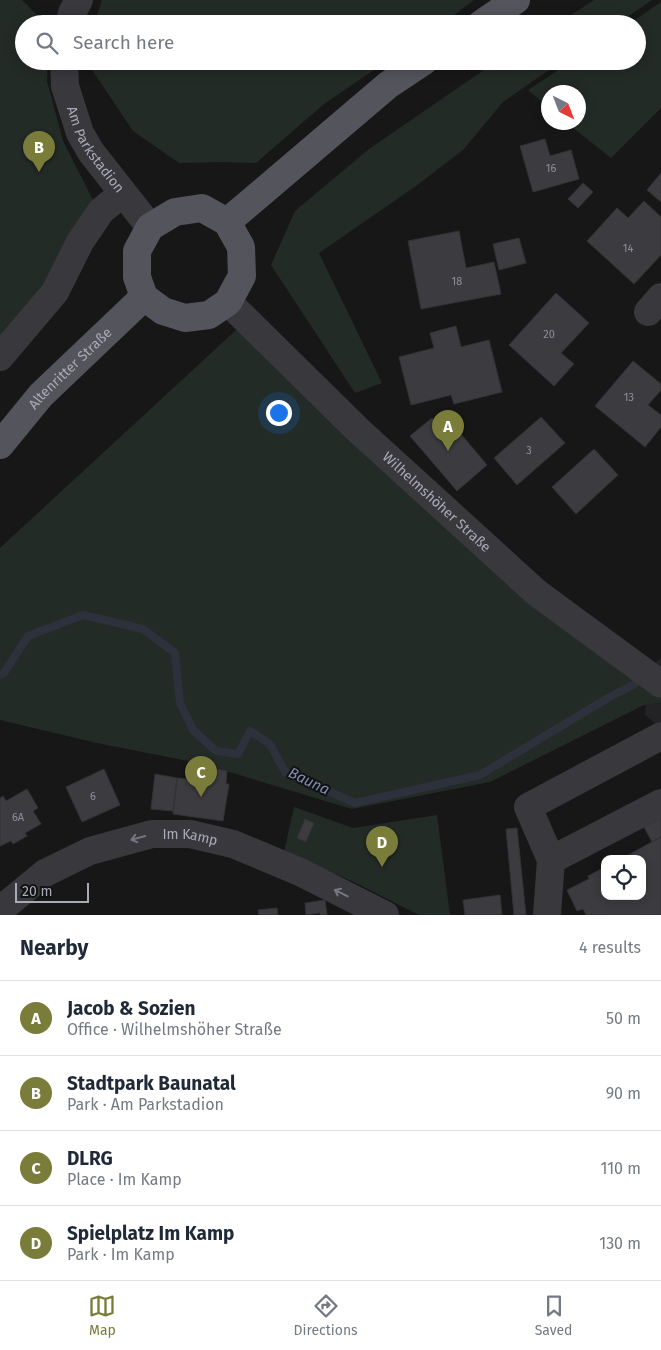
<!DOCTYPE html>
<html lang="en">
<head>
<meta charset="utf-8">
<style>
	:root { --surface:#fff; --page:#f6f6f7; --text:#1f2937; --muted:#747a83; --line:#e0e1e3; --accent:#7a7c3a }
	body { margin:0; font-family:"Fira Sans",sans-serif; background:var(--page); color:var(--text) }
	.controls { position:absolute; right:15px; bottom:15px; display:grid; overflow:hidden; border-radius:10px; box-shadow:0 2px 12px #0003 }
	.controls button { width:45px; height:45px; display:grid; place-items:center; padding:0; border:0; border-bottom:1px solid var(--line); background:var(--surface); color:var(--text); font:25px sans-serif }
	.compass { position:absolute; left:541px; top:85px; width:45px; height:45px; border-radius:50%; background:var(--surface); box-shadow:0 2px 12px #0003; rotate:138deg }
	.scale { position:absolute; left:15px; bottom:12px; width:74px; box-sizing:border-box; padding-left:5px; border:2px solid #a9aab8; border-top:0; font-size:14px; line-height:18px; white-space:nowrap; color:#a9aab8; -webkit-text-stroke:4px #121213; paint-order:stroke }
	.you { position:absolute; left:278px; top:412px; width:18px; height:18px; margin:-12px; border:4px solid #fff; border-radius:50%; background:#1a73e8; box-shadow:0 0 0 8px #1a73e833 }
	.badge { display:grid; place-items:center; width:32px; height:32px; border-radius:50%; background:var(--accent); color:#fff; font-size:16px; font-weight:700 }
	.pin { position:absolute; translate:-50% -41px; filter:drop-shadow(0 1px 2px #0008) }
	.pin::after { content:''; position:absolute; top:26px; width:18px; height:15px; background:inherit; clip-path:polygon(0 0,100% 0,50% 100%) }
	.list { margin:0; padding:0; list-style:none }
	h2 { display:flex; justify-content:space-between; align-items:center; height:65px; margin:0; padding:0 20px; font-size:21px }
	h2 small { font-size:16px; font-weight:400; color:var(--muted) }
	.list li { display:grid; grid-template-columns:32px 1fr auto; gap:15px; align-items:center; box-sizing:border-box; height:75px; padding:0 20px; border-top:1px solid var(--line) }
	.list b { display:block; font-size:19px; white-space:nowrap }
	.list p { margin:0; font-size:16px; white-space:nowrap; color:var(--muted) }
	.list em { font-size:16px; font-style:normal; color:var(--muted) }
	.icon { flex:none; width:28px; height:28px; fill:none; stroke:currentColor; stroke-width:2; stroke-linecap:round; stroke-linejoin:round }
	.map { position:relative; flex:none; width:661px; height:915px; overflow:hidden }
	.search { position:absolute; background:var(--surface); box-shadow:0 2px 12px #0003; left:15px; right:15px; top:15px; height:55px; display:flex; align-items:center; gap:12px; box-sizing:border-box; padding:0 18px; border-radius:28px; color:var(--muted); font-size:19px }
	.sheet { height:365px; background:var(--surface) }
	nav { display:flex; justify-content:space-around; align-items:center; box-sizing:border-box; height:70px; border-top:1px solid var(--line); background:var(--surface); font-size:14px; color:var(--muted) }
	nav a { display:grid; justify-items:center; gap:2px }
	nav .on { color:var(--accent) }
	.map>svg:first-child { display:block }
	.built { fill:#232325 }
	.green { fill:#232b27 }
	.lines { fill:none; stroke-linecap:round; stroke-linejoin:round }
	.stream { stroke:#2d313c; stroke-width:8 }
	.building { fill:#3c3c40; stroke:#323134 }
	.minor { stroke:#38383d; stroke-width:28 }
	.major { stroke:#54545c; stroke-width:28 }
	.oneway { stroke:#767781 }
	.labels { text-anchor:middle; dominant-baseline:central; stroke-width:4; stroke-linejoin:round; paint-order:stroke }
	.number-label { font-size:11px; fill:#8e8e9a }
	.street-label { font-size:14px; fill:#a9aab8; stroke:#121213 }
	.water-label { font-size:15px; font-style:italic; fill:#828db1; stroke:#121213 }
</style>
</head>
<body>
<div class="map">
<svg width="661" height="915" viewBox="0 0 661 915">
	<rect width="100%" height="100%" fill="#171718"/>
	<path class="built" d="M 661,658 L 661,728 L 645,715 L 649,667 Z"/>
	<path class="green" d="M 0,0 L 22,0 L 46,24 L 24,24 L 24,61 L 48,61 L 47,81 L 63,141 L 95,204 L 51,277 L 0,337 Z
		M 102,0 L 474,0 L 442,24 L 94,24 Z
		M 594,0 L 652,0 L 617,24 L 557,24 Z
		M 661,2 L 661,108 L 611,158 L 567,123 L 578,122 L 578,92 L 548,92 L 548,107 L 528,90 L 572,61 L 637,61 L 637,24 L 629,24 Z
		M 86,61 L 387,61 L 324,104 L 256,163 L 220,162 L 179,163 L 133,131 Z
		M 497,61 L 562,61 L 503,102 L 463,150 L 416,186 L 319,253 L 382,383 L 355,393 L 271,265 L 295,211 L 369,149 Z
		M 247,320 L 661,684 L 661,702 L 644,705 L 490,782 L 352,809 L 203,764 L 97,743 L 0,720 L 0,548 Z
		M 294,807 L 353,828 L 437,815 L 450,915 L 419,915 L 354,882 L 284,852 Z"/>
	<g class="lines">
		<path class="stream" d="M 0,675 L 4,673 L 28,636 L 83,615 L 143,629 L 175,653 L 180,703 L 193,730 L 216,751 L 238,754 L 250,731 L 270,744 L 285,772 L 355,803 L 480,775 L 608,698 L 644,679"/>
	</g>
	<path class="building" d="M 545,139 L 550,156 L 571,150 L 579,179 L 533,192 L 520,146 Z
		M 661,173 L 661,202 L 647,190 Z
		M 583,183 L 593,192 L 578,208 L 568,199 Z
		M 644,201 L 661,217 L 661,255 L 634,284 L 587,241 L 617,208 L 628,218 Z
		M 459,231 L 466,268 L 494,262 L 501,294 L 421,309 L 408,241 Z
		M 519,238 L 526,263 L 499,270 L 493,244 Z
		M 556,293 L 589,323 L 561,353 L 574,364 L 554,386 L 509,345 Z
		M 456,326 L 461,347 L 489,340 L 502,392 L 454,404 L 451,395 L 411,405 L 399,357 L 434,348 L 430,333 Z
		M 633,361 L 661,384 L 661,390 L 648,405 L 661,415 L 661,427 L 645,447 L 595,406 Z
		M 541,417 L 565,443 L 517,485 L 494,458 Z
		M 432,418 L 440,427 L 450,421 L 487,465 L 457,491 L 410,436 Z
		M 594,449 L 618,475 L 576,514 L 552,487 Z
		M 202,766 L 227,771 L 226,784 L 229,784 L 223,821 L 173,814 L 177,778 L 200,780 Z
		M 104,769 L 120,805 L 82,822 L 66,787 Z
		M 155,774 L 177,778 L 173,811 L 151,809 Z
		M 27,789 L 38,808 L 33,811 L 41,824 L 25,833 L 27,836 L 13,844 L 11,841 L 0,846 L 0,798 L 3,796 L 6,801 Z
		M 661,818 L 661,837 L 652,842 L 644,827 Z
		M 305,819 L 314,823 L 306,842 L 297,838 Z
		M 517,828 L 526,915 L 514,915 L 506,829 Z
		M 661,837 L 661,915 L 586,915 L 583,909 L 577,911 L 567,890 L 589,879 L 588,876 L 605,867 L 605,896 L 642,896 L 642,859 L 621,859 Z
		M 500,895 L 502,915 L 465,915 L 463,900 Z
		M 325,900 L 327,915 L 320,915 L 320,913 L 306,915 L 305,903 Z
		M 277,908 L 278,915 L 259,915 L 258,910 Z"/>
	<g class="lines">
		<g class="minor">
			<path d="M 69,24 L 72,13 L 79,0"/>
			<path id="s1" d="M 64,61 L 65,86 L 80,133 L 91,152 L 150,227"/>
			<path id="s2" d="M 228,302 L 357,429 L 537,593 L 661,684"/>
			<path d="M 648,312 L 661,297"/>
			<path d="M 0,357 L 55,292 L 80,242 L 101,211 L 123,193"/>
			<path d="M 661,736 L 528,807 L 551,860 L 661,803"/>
			<path id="s3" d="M 0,910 L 45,873 L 90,851 L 152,834 L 190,834 L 233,844 L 300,872 L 385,915"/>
			<path d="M 547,915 L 551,860"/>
		</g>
		<g class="major">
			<path d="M 481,24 L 516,0"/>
			<path d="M 202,208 L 227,222 L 241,247 L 242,276 L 228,302 L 209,315 L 185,318 L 163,311 L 144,297 L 137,277 L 137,251 L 150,227 L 175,212 Z"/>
			<path d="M 227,222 L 388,85 L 424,61"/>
			<path id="s4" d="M 0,445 L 41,395 L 144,297"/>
		</g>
	</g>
	<defs><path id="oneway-shaft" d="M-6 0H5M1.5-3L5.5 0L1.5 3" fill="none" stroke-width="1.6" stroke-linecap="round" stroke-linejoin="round" transform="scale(1.25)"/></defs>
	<g class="oneway">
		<use href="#oneway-shaft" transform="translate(138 838) rotate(165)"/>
		<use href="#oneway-shaft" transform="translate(341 893) rotate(-153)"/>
	</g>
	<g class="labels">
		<g class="number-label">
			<text x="551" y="168">16</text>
			<text x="628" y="248">14</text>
			<text x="457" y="281">18</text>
			<text x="549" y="334">20</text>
			<text x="629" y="397">13</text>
			<text x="529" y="450">3</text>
			<text x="93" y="796">6</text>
			<text x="18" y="817">6A</text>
		</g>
		<g class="street-label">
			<text stroke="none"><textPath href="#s1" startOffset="96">Am Parkstadion</textPath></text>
			<text stroke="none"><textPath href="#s4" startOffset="104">Altenritter Straße</textPath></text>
			<text stroke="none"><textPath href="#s2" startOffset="289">Wilhelmshöher Straße</textPath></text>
			<text stroke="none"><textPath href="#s3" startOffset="211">Im Kamp</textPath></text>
		</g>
		<g class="water-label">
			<text transform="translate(309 781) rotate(26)">Bauna</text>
		</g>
	</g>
</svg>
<div class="controls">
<button><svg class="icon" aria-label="locate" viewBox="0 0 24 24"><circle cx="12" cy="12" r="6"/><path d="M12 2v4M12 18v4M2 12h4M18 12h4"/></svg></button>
</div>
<svg class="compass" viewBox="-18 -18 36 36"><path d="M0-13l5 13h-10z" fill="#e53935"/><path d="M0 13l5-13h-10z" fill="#747a83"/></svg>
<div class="scale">20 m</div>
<div class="you"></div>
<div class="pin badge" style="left:448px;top:451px">A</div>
<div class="pin badge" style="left:39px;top:172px">B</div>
<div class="pin badge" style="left:201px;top:797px">C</div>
<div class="pin badge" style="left:382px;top:867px">D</div>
<div class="search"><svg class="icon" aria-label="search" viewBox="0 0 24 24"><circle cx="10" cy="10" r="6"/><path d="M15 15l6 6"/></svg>Search here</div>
</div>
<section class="sheet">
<h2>Nearby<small>4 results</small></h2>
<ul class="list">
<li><span class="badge">A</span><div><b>Jacob &amp; Sozien</b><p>Office · Wilhelmshöher Straße</p></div><em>50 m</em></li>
<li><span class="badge">B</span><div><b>Stadtpark Baunatal</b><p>Park · Am Parkstadion</p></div><em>90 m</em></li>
<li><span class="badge">C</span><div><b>DLRG</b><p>Place · Im Kamp</p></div><em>110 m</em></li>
<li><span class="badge">D</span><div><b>Spielplatz Im Kamp</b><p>Park · Im Kamp</p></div><em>130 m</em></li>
</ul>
</section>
<nav>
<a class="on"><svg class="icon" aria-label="map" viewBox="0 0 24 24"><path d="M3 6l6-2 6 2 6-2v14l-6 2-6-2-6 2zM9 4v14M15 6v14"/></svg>Map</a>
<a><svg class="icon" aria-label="directions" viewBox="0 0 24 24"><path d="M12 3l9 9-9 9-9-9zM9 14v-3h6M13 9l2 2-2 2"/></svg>Directions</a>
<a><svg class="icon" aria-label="saved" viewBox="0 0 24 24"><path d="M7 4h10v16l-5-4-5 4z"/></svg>Saved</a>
</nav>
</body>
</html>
